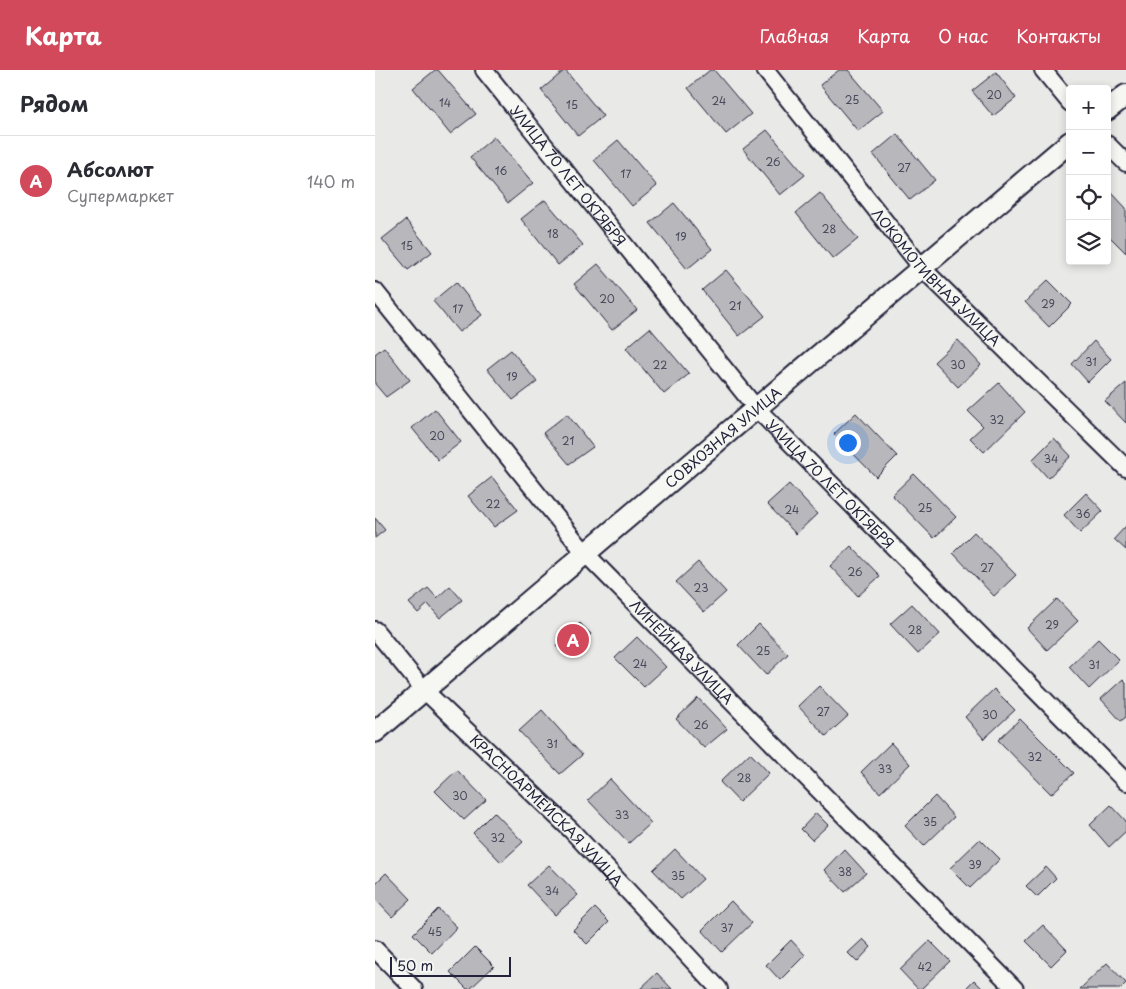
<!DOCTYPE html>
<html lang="ru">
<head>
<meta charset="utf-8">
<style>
	:root { --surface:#fff; --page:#f7f7f7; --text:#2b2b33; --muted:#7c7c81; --line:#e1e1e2; --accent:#d1495b }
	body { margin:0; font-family:"Playpen Sans",sans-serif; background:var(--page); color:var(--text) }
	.controls { position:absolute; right:15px; top:15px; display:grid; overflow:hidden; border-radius:5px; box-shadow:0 2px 8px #0003 }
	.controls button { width:45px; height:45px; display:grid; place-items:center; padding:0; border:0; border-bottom:1px solid var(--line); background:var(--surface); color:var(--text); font:25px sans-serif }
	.scale { position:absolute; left:15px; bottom:12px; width:121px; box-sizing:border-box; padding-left:5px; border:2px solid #22223b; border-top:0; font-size:14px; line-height:18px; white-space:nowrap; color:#22223b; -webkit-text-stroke:4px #f6f6f2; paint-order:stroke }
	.you { position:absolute; left:472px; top:372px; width:18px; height:18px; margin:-12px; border:4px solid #fff; border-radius:50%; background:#1a73e8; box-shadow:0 0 0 8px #1a73e833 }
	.badge { display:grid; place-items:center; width:32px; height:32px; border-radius:50%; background:var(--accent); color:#fff; font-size:16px; font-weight:700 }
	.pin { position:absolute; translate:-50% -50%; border:2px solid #fff; box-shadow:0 1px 5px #0006 }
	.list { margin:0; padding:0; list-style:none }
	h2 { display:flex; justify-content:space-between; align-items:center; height:65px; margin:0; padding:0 20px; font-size:21px }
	h2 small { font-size:16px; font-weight:400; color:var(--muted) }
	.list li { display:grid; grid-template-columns:32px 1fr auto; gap:15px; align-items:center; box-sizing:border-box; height:90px; padding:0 20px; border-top:1px solid var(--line) }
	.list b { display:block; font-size:19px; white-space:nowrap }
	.list p { margin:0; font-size:16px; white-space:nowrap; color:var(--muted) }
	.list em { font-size:16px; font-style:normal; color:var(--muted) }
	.icon { flex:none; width:28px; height:28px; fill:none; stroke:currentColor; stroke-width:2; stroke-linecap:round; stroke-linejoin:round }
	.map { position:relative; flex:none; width:751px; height:919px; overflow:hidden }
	header { display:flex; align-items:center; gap:30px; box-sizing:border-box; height:70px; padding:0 25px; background:var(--accent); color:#fff }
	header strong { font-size:24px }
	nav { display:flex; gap:28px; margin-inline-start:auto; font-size:18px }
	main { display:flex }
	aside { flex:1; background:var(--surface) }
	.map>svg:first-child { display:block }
	.building { fill:#b8b8bc; stroke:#22223b }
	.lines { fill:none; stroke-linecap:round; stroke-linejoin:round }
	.minor-casing { stroke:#22223b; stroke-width:20 }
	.tertiary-casing { stroke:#22223b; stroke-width:24 }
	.minor { stroke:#f6f6f2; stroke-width:16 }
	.tertiary { stroke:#f6f6f2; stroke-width:20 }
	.labels { text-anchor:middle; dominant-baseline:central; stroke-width:4; stroke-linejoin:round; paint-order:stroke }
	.number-label { font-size:11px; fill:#48485b }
	.street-label { font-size:14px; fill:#22223b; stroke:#f6f6f2 }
</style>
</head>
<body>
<header>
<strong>Карта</strong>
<nav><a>Главная</a><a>Карта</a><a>О нас</a><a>Контакты</a></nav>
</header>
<main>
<aside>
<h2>Рядом<small></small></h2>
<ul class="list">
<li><span class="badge">A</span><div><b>Абсолют</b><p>Супермаркет</p></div><em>140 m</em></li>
</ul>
</aside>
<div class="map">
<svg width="751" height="919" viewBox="0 0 751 919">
	<rect width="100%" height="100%" fill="#e9e9e7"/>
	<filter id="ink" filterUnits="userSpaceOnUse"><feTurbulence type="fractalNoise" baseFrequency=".02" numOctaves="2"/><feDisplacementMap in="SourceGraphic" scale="10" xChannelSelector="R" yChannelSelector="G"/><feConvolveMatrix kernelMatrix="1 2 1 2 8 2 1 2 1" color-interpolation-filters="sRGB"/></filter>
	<g filter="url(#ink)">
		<path class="building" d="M 60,0 L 63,0 L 101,44 L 75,64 L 38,18 Z
			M 190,0 L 228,46 L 203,66 L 166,20 Z
			M 335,0 L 339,0 L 376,44 L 351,64 L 313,18 Z
			M 464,0 L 473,0 L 508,41 L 483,61 L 445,15 Z
			M 621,2 L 641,28 L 618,46 L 597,21 Z
			M 392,60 L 430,105 L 405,125 L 368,79 Z
			M 522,64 L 560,110 L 535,130 L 498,84 Z
			M 119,67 L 158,113 L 133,133 L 95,87 Z
			M 243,70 L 282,116 L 257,136 L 219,90 Z
			M 445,123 L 483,169 L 458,189 L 421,143 Z
			M 737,123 L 751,138 L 751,183 L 732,164 L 732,128 Z
			M 170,130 L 208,175 L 183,195 L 146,149 Z
			M 299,133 L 337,179 L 312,199 L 275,153 Z
			M 31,150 L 57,182 L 33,200 L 7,169 Z
			M 223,194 L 262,240 L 237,260 L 199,214 Z
			M 351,200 L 390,246 L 364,266 L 327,220 Z
			M 673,210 L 697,234 L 674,257 L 650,232 Z
			M 81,212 L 107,245 L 84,262 L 58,231 Z
			M 275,258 L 314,304 L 289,324 L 251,278 Z
			M 583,270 L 606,295 L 583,317 L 559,292 Z
			M 719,271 L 736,289 L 713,312 L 697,294 Z
			M 9,277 L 35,310 L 11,327 L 0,314 L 0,284 Z
			M 136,280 L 162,312 L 138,330 L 112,299 Z
			M 624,313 L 650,342 L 609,382 L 595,368 L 608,356 L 593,341 Z
			M 751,313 L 751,353 L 730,331 Z
			M 60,339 L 86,372 L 63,390 L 37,358 Z
			M 481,343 L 522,386 L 501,407 L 459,364 Z
			M 192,344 L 218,377 L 194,394 L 168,363 Z
			M 679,368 L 696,386 L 673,408 L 657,390 Z
			M 539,404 L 581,447 L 559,468 L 517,425 Z
			M 117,407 L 143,440 L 119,457 L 93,426 Z
			M 414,414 L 442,444 L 421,464 L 392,434 Z
			M 711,423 L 728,441 L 705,463 L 689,445 Z
			M 0,448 L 10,460 L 0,468 Z
			M 751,456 L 751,480 L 739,469 Z
			M 599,462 L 641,505 L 619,526 L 578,483 Z
			M 476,476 L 505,506 L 483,526 L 455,496 Z
			M 323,492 L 351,522 L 329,542 L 301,512 Z
			M 75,516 L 87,530 L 65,548 L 53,534 L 43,543 L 34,533 L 53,518 L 62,528 Z
			M 682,529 L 703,551 L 672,580 L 652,558 Z
			M 537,534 L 565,564 L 543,584 L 515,554 Z
			M 205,553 L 216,564 L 192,587 L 181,576 Z
			M 384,554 L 413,584 L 391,605 L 363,575 Z
			M 262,567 L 291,597 L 269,617 L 240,588 Z
			M 723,569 L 744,590 L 714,619 L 694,597 Z
			M 748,609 L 751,612 L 751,647 L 746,651 L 726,629 Z
			M 444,616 L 473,646 L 451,666 L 423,636 Z
			M 619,619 L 640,640 L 609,669 L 590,647 Z
			M 323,628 L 352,659 L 329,678 L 301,649 Z
			M 167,640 L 207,685 L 185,704 L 144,661 Z
			M 645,649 L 699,703 L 676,724 L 623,670 Z
			M 516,673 L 535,694 L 505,723 L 486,702 Z
			M 375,683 L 394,703 L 364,732 L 345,712 Z
			M 82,700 L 111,730 L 89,750 L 60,721 Z
			M 235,709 L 276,753 L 254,773 L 213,730 Z
			M 560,726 L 579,747 L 549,776 L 530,756 Z
			M 736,735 L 751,751 L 751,761 L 734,777 L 715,755 Z
			M 119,742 L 148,772 L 126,792 L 98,763 Z
			M 441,743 L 453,755 L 437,770 L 426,759 Z
			M 605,769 L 625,789 L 595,818 L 575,798 Z
			M 300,779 L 328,809 L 306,829 L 278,800 Z
			M 469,779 L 491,803 L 470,822 L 449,800 Z
			M 174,795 L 203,825 L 180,845 L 152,815 Z
			M 671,797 L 681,808 L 662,827 L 651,816 Z
			M 11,803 L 36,829 L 17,847 L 0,829 L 0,814 Z
			M 356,831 L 377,853 L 347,882 L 327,860 Z
			M 220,838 L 234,852 L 212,874 L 198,860 Z
			M 63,839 L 82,857 L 57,883 L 38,864 Z
			M 668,855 L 692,880 L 676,896 L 651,871 Z
			M 488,869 L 496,877 L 482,892 L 473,883 Z
			M 416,870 L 430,885 L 405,910 L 391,895 Z
			M 555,871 L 575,891 L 546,919 L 543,919 L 525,900 Z
			M 100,877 L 119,896 L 95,919 L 92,919 L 75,902 Z
			M 732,893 L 751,913 L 745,919 L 705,919 Z
			M 282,903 L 297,919 L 265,919 Z
			M 599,910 L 608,919 L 590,919 Z"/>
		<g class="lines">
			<g class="minor-casing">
				<g id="minor">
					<path id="s1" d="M 109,0 L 381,338 L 751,712"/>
					<path id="s2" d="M 390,0 L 547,198 L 751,398"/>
					<path d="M 668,0 L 695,33"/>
					<path d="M 732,74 L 751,93"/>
					<path id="s3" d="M 0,221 L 210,483 L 640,919"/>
					<path id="s4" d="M 0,560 L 49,620 L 196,760 L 344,919"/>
					<path d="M 0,879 L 39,919"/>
				</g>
			</g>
			<g class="tertiary-casing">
				<g id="tertiary">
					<path d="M 732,40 L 751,25"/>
					<path id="s5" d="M 0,662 L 695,72"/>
				</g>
			</g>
			<use href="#minor" class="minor"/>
			<use href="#tertiary" class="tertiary"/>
		</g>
	</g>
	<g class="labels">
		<g class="number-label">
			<text x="619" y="24">20</text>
			<text x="477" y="29">25</text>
			<text x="344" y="30">24</text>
			<text x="70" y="32">14</text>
			<text x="197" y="34">15</text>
			<text x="398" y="91">26</text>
			<text x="529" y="97">27</text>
			<text x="126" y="100">16</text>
			<text x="251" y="103">17</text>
			<text x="454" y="158">28</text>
			<text x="178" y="163">18</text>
			<text x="306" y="166">19</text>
			<text x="32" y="175">15</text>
			<text x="232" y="228">20</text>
			<text x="673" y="233">29</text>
			<text x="360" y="235">21</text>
			<text x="83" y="238">17</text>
			<text x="716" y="291">31</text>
			<text x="285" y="294">22</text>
			<text x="583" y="294">30</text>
			<text x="137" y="306">19</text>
			<text x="622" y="349">32</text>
			<text x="62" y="365">20</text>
			<text x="193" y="370">21</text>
			<text x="676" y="388">34</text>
			<text x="118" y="433">22</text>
			<text x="550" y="437">25</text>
			<text x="417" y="439">24</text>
			<text x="708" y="443">36</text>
			<text x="612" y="497">27</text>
			<text x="480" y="501">26</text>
			<text x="326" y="517">23</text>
			<text x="677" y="554">29</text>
			<text x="540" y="559">28</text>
			<text x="388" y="580">25</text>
			<text x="265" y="593">24</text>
			<text x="719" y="594">31</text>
			<text x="448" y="641">27</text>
			<text x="615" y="644">30</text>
			<text x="326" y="654">26</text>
			<text x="177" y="673">31</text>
			<text x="660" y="686">32</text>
			<text x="510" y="698">33</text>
			<text x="369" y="707">28</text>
			<text x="85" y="725">30</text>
			<text x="247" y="744">33</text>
			<text x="555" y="751">35</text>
			<text x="123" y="767">32</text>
			<text x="600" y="794">39</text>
			<text x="470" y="801">38</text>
			<text x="303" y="805">35</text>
			<text x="177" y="820">34</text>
			<text x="352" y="857">37</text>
			<text x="60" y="861">45</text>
			<text x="550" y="896">42</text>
		</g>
		<g class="street-label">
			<text stroke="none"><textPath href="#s1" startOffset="135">УЛИЦА 70 ЛЕТ ОКТЯБРЯ</textPath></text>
			<text stroke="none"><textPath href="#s2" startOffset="269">ЛОКОМОТИВНАЯ УЛИЦА</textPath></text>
			<text stroke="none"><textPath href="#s5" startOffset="456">СОВХОЗНАЯ УЛИЦА</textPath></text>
			<text stroke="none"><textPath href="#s1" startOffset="540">УЛИЦА 70 ЛЕТ ОКТЯБРЯ</textPath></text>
			<text stroke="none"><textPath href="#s3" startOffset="474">ЛИНЕЙНАЯ УЛИЦА</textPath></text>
			<text stroke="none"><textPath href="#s4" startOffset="249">КРАСНОАРМЕЙСКАЯ УЛИЦА</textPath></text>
		</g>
	</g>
</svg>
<div class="controls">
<button>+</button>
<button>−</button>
<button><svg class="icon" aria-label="locate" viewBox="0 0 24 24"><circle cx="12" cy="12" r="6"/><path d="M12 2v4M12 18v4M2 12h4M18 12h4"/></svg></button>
<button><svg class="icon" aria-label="layers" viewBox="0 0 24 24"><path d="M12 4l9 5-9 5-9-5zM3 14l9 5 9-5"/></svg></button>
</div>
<div class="scale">50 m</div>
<div class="you"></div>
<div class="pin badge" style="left:198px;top:570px">A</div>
</div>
</main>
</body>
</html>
